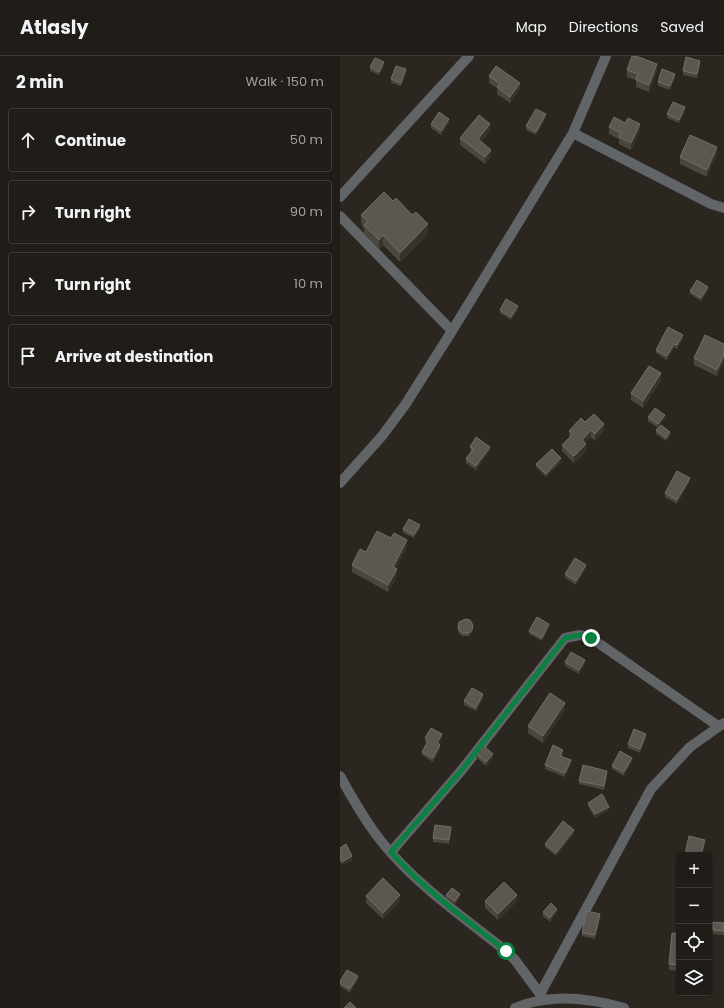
<!DOCTYPE html>
<html lang="en">
<head>
<meta charset="utf-8">
<style>
	:root { --surface:#201d18; --page:#2d2a25; --text:#f1f3f6; --muted:#a2a2a2; --line:#3d3b37 }
	body { margin:0; font-family:Poppins,sans-serif; background:var(--page); color:var(--text) }
	.controls { position:absolute; right:12px; bottom:12px; display:grid; overflow:hidden; border-radius:4px; box-shadow:0 1px 3px #0004 }
	.controls button { width:36px; height:36px; display:grid; place-items:center; padding:0; border:0; border-bottom:1px solid var(--line); background:var(--surface); color:var(--text); font:20px sans-serif }
	.stop { position:absolute; width:12px; height:12px; margin:-9px; border:3px solid #0b8043; border-radius:50%; background:#fff }
	.stop.end { background:#0b8043; border-color:#fff; box-shadow:0 1px 4px #0008 }
	.list { margin:0; padding:0; list-style:none }
	h2 { display:flex; justify-content:space-between; align-items:center; height:52px; margin:0; padding:0 16px; font-size:17px }
	h2 small { font-size:13px; font-weight:400; color:var(--muted) }
	.list li { display:grid; grid-template-columns:26px 1fr auto; gap:12px; align-items:center; box-sizing:border-box; height:64px; margin:0 8px 8px; padding:0 8px; border:1px solid var(--line); border-radius:4px }
	.list b { display:block; font-size:15px; white-space:nowrap }
	.list em { font-size:13px; font-style:normal; color:var(--muted) }
	.icon { flex:none; width:22px; height:22px; fill:none; stroke:currentColor; stroke-width:2; stroke-linecap:round; stroke-linejoin:round }
	.map { position:relative; flex:none; width:384px; height:952px; overflow:hidden }
	header { display:flex; align-items:center; gap:24px; box-sizing:border-box; height:56px; padding:0 20px; background:var(--surface); border-bottom:1px solid var(--line) }
	header strong { font-size:19px }
	nav { display:flex; gap:22px; margin-inline-start:auto; font-size:14px }
	main { display:flex }
	aside { flex:1; background:var(--surface) }
	.map>svg:first-child { display:block }
	.lines { fill:none; stroke-linecap:round; stroke-linejoin:round }
	.minor { stroke:#626568; stroke-width:10 }
	.wall { fill:#4b473f }
	.shaded-wall { fill:#37332b }
	.building { fill:#5c5851; stroke:#736f68 }
	.route { stroke:#0b8043; stroke-width:5 }
</style>
</head>
<body>
<header>
<strong>Atlasly</strong>
<nav><a>Map</a><a>Directions</a><a>Saved</a></nav>
</header>
<main>
<aside>
<h2>2 min<small>Walk · 150 m</small></h2>
<ul class="list">
<li><svg class="icon" aria-label="ahead" viewBox="0 0 24 24"><path d="M12 20V5M6 11l6-6 6 6"/></svg><div><b>Continue</b></div><em>50 m</em></li>
<li><svg class="icon" aria-label="right" viewBox="0 0 24 24"><path d="M7 20v-9h11M14 6l5 5-5 5"/></svg><div><b>Turn right</b></div><em>90 m</em></li>
<li><svg class="icon" aria-label="right" viewBox="0 0 24 24"><path d="M7 20v-9h11M14 6l5 5-5 5"/></svg><div><b>Turn right</b></div><em>10 m</em></li>
<li><svg class="icon" aria-label="arrive" viewBox="0 0 24 24"><path d="M6 21V4h12l-3 4 3 4H6"/></svg><div><b>Arrive at destination</b></div></li>
</ul>
</aside>
<div class="map">
<svg width="384" height="952" viewBox="0 0 384 952">
	<rect width="100%" height="100%" fill="#2b2720"/>
	<g class="lines">
		<path class="minor" d="M 233,77 L 371,148 L 384,152
			M 0,141 L 129,0
			M 0,160 L 112,275
			M 0,427 L 42,380 L 65,349 L 112,275 L 233,77 L 266,0
			M 0,720 C 12,742 25,765 41,785 C 75,828 123,861 166,895 L 175,904 L 203,942
			M 51,796 L 121,715 L 225,582 L 240,579 L 251,582 L 378,670
			M 200,938 L 311,733 L 350,691 L 384,667
			M 175,952 C 209,937 250,942 284,952"/>
	</g>
	<path class="wall" d="M 360,8 L 357,22 L 343,19 L 343,15 Z
		M 44,10 L 39,19 L 30,15 L 30,11 Z
		M 287,14 L 317,14 L 309,36 L 296,31 L 296,24 L 287,21 Z
		M 66,17 L 61,30 L 51,27 L 51,23 Z
		M 149,20 L 180,33 L 170,47 L 157,38 L 157,32 L 149,27 Z
		M 335,22 L 330,34 L 318,30 L 318,26 Z
		M 345,55 L 339,67 L 327,62 L 327,58 Z
		M 206,62 L 196,79 L 186,74 L 186,70 Z
		M 109,67 L 101,79 L 91,72 L 91,68 Z
		M 285,67 L 300,75 L 291,94 L 279,88 L 279,83 L 269,78 L 269,71 Z
		M 150,75 L 141,86 L 151,101 L 145,108 L 120,89 L 120,82 Z
		M 377,98 L 367,121 L 340,108 L 340,101 Z
		M 53,145 L 88,178 L 60,206 L 43,189 L 39,193 L 24,178 L 24,172 L 21,168 L 21,159 Z
		M 350,235 L 368,235 L 361,245 L 350,238 Z
		M 160,254 L 178,254 L 171,264 L 160,257 Z
		M 343,283 L 337,293 L 334,291 L 327,304 L 316,297 L 316,294 Z
		M 384,288 L 384,306 L 377,320 L 354,309 L 354,302 Z
		M 321,324 L 303,352 L 291,344 L 291,337 Z
		M 308,361 L 325,362 L 318,372 L 308,365 Z
		M 245,366 L 264,375 L 255,385 L 251,381 L 245,387 L 246,395 L 234,407 L 222,395 L 222,389 L 229,382 L 229,375 Z
		M 316,374 L 330,380 L 326,385 L 316,378 Z
		M 130,391 L 150,394 L 136,414 L 126,407 L 126,403 L 131,395 L 130,394 Z
		M 221,406 L 206,421 L 196,411 L 196,408 Z
		M 350,425 L 337,448 L 325,441 L 325,437 Z
		M 80,472 L 74,482 L 63,477 L 63,473 Z
		M 67,491 L 55,512 L 57,520 L 48,536 L 12,516 L 12,509 L 26,496 Z
		M 246,512 L 236,529 L 225,522 L 225,518 Z
		M 209,571 L 202,585 L 189,578 L 189,575 Z
		M 133,572 L 132,577 L 129,580 L 122,580 L 118,576 L 118,573 Z
		M 225,606 L 245,608 L 239,618 L 225,610 Z
		M 143,642 L 136,655 L 124,649 L 124,645 Z
		M 225,654 L 203,687 L 188,677 L 188,670 Z
		M 306,681 L 300,697 L 288,692 L 288,688 Z
		M 85,682 L 102,682 L 99,688 L 100,693 L 93,706 L 82,699 L 82,696 L 87,687 L 85,686 Z
		M 223,697 L 222,700 L 231,707 L 225,721 L 205,713 L 205,709 Z
		M 136,698 L 153,702 L 146,710 L 136,701 Z
		M 292,705 L 284,720 L 272,713 L 272,710 Z
		M 267,718 L 264,734 L 239,728 L 239,725 Z
		M 248,747 L 269,754 L 255,762 L 248,750 Z
		M 111,774 L 109,788 L 93,786 L 93,782 Z
		M 234,778 L 216,800 L 205,791 L 205,788 Z
		M 0,792 L 12,804 L 2,809 L 0,805 Z
		M 106,839 L 120,842 L 115,848 L 106,842 Z
		M 26,840 L 60,845 L 43,863 L 26,847 Z
		M 145,845 L 177,845 L 158,864 L 145,852 Z
		M 203,856 L 217,856 L 210,866 L 203,860 Z
		M 260,861 L 255,883 L 242,880 L 242,877 Z
		M 373,866 L 384,867 L 384,879 L 373,878 Z
		M 339,878 L 339,927 L 337,927 L 338,915 L 329,914 L 329,908 Z
		M 18,924 L 10,937 L 0,930 L 0,925 Z"/>
	<path class="shaded-wall" d="M 360,5 L 360,8 L 357,22 L 357,18 Z
		M 44,6 L 44,10 L 39,19 L 39,16 Z
		M 317,8 L 317,14 L 309,36 L 309,29 Z
		M 66,13 L 66,17 L 61,30 L 61,27 Z
		M 335,18 L 335,22 L 330,34 L 330,30 Z
		M 180,27 L 180,33 L 170,47 L 170,41 Z
		M 345,51 L 345,55 L 339,67 L 339,64 Z
		M 206,58 L 206,62 L 196,79 L 196,76 Z
		M 109,63 L 109,67 L 101,79 L 101,75 Z
		M 150,68 L 150,75 L 138,90 L 138,83 Z
		M 300,68 L 300,75 L 291,94 L 291,87 Z
		M 377,91 L 377,98 L 367,121 L 367,114 Z
		M 151,94 L 151,101 L 145,108 L 145,101 Z
		M 88,168 L 88,178 L 60,206 L 60,197 Z
		M 43,179 L 43,189 L 39,193 L 39,184 Z
		M 368,231 L 368,235 L 361,245 L 361,242 Z
		M 178,250 L 178,254 L 171,264 L 171,261 Z
		M 343,279 L 343,283 L 337,293 L 337,289 Z
		M 334,288 L 334,291 L 327,304 L 327,300 Z
		M 384,299 L 384,306 L 377,320 L 377,314 Z
		M 321,317 L 321,324 L 303,352 L 303,345 Z
		M 325,359 L 325,362 L 318,372 L 318,368 Z
		M 264,368 L 264,375 L 255,385 L 255,378 Z
		M 251,374 L 251,381 L 242,390 L 242,384 Z
		M 330,376 L 330,380 L 326,385 L 326,382 Z
		M 246,388 L 246,395 L 234,407 L 234,400 Z
		M 150,391 L 150,394 L 136,414 L 136,410 Z
		M 221,402 L 221,406 L 206,421 L 206,418 Z
		M 350,422 L 350,425 L 337,448 L 337,444 Z
		M 80,469 L 80,472 L 74,482 L 74,479 Z
		M 67,484 L 67,491 L 53,518 L 53,511 Z
		M 246,509 L 246,512 L 236,529 L 236,525 Z
		M 57,513 L 57,520 L 48,536 L 48,529 Z
		M 209,568 L 209,571 L 202,585 L 202,582 Z
		M 133,569 L 132,577 L 129,580 L 129,577 Z
		M 245,604 L 245,608 L 239,618 L 239,614 Z
		M 143,638 L 143,642 L 136,655 L 136,652 Z
		M 225,647 L 225,654 L 203,687 L 203,680 Z
		M 102,678 L 102,682 L 97,691 L 97,687 Z
		M 306,678 L 306,681 L 300,697 L 300,693 Z
		M 100,689 L 100,693 L 93,706 L 93,702 Z
		M 153,698 L 153,702 L 146,710 L 146,706 Z
		M 292,702 L 292,705 L 284,720 L 284,716 Z
		M 231,704 L 231,707 L 225,721 L 225,717 Z
		M 267,715 L 267,718 L 264,734 L 264,730 Z
		M 269,751 L 269,754 L 255,762 L 255,758 Z
		M 234,774 L 234,778 L 216,800 L 216,797 Z
		M 365,784 L 365,787 L 362,799 L 361,799 Z
		M 12,800 L 12,804 L 2,809 L 2,806 Z
		M 120,838 L 120,842 L 115,848 L 115,845 Z
		M 60,839 L 60,845 L 43,863 L 43,857 Z
		M 177,839 L 177,845 L 158,864 L 158,858 Z
		M 217,853 L 217,856 L 210,866 L 210,862 Z
		M 260,858 L 260,861 L 255,883 L 255,879 Z
		M 18,920 L 18,924 L 10,937 L 10,933 Z"/>
	<path class="building" d="M 292,0 L 296,0 L 317,8 L 309,29 L 296,24 L 298,18 L 287,14 Z
		M 346,1 L 360,5 L 357,18 L 343,15 Z
		M 35,2 L 44,6 L 39,16 L 30,11 Z
		M 56,10 L 66,13 L 61,27 L 51,23 Z
		M 156,10 L 180,27 L 170,41 L 157,31 L 160,28 L 149,20 Z
		M 322,13 L 335,18 L 330,30 L 318,26 Z
		M 333,46 L 345,51 L 339,64 L 327,58 Z
		M 196,53 L 206,58 L 196,76 L 186,70 Z
		M 99,56 L 109,63 L 101,75 L 91,68 Z
		M 139,59 L 150,68 L 138,83 L 151,94 L 145,101 L 120,82 Z
		M 274,61 L 285,67 L 288,62 L 300,68 L 291,87 L 279,81 L 281,77 L 269,71 Z
		M 350,79 L 377,91 L 367,114 L 340,101 Z
		M 44,136 L 53,145 L 56,142 L 72,159 L 76,156 L 88,168 L 60,197 L 43,179 L 39,184 L 24,169 L 28,166 L 21,159 Z
		M 357,224 L 368,231 L 361,242 L 350,235 Z
		M 166,243 L 178,250 L 171,261 L 160,254 Z
		M 328,271 L 343,279 L 337,289 L 334,288 L 327,300 L 316,294 Z
		M 365,279 L 384,288 L 384,299 L 377,314 L 354,302 Z
		M 309,310 L 321,317 L 303,345 L 291,337 Z
		M 315,352 L 325,359 L 318,368 L 308,361 Z
		M 254,358 L 264,368 L 255,378 L 251,374 L 242,384 L 246,388 L 234,400 L 222,389 L 233,378 L 229,375 L 241,362 L 245,366 Z
		M 321,369 L 330,376 L 326,382 L 316,374 Z
		M 136,381 L 150,391 L 136,410 L 126,403 L 133,393 L 130,391 Z
		M 212,393 L 221,402 L 206,418 L 196,408 Z
		M 337,415 L 350,422 L 337,444 L 325,437 Z
		M 69,463 L 80,469 L 74,479 L 63,473 Z
		M 37,475 L 51,482 L 54,477 L 67,484 L 53,511 L 57,513 L 48,529 L 12,509 L 20,493 L 26,496 Z
		M 235,502 L 246,509 L 236,525 L 225,518 Z
		M 197,561 L 209,568 L 202,582 L 189,575 Z
		M 126,563 L 130,564 L 133,569 L 132,574 L 129,577 L 122,577 L 118,573 L 119,566 Z
		M 231,596 L 245,604 L 239,614 L 225,606 Z
		M 132,632 L 143,638 L 136,652 L 124,645 Z
		M 210,637 L 225,647 L 203,680 L 188,670 Z
		M 91,672 L 102,678 L 97,687 L 100,689 L 93,702 L 82,696 L 88,685 L 85,682 Z
		M 294,673 L 306,678 L 300,693 L 288,688 Z
		M 143,689 L 153,698 L 146,706 L 136,698 Z
		M 213,689 L 223,694 L 220,700 L 231,704 L 225,717 L 205,709 Z
		M 280,695 L 292,702 L 284,716 L 272,710 Z
		M 243,709 L 267,715 L 264,730 L 239,725 Z
		M 262,738 L 269,751 L 255,758 L 248,747 Z
		M 223,765 L 234,774 L 216,797 L 205,788 Z
		M 95,769 L 111,771 L 109,784 L 93,782 Z
		M 349,780 L 365,784 L 361,799 L 345,799 Z
		M 6,788 L 12,800 L 2,806 L 0,801 L 0,792 Z
		M 43,822 L 60,839 L 43,857 L 26,840 Z
		M 164,826 L 177,839 L 158,858 L 145,845 Z
		M 112,832 L 120,838 L 115,845 L 106,839 Z
		M 211,847 L 217,853 L 210,862 L 203,856 Z
		M 247,855 L 260,858 L 255,879 L 242,877 Z
		M 373,866 L 384,867 L 384,875 L 373,874 Z
		M 332,877 L 339,878 L 339,920 L 337,920 L 338,909 L 329,908 Z
		M 7,914 L 18,920 L 10,933 L 0,927 L 0,925 Z
		M 10,946 L 16,952 L 4,952 Z"/>
	<g class="lines">
		<path class="route" d="M 166,895 C 127,864 84,834 51,796 L 121,715 L 225,582 L 240,579 L 251,582"/>
	</g>
</svg>
<div class="controls">
<button>+</button>
<button>−</button>
<button><svg class="icon" aria-label="locate" viewBox="0 0 24 24"><circle cx="12" cy="12" r="6"/><path d="M12 2v4M12 18v4M2 12h4M18 12h4"/></svg></button>
<button><svg class="icon" aria-label="layers" viewBox="0 0 24 24"><path d="M12 4l9 5-9 5-9-5zM3 14l9 5 9-5"/></svg></button>
</div>
<div class="stop" style="left:166px;top:895px"></div>
<div class="stop end" style="left:251px;top:582px"></div>
</div>
</main>
</body>
</html>
